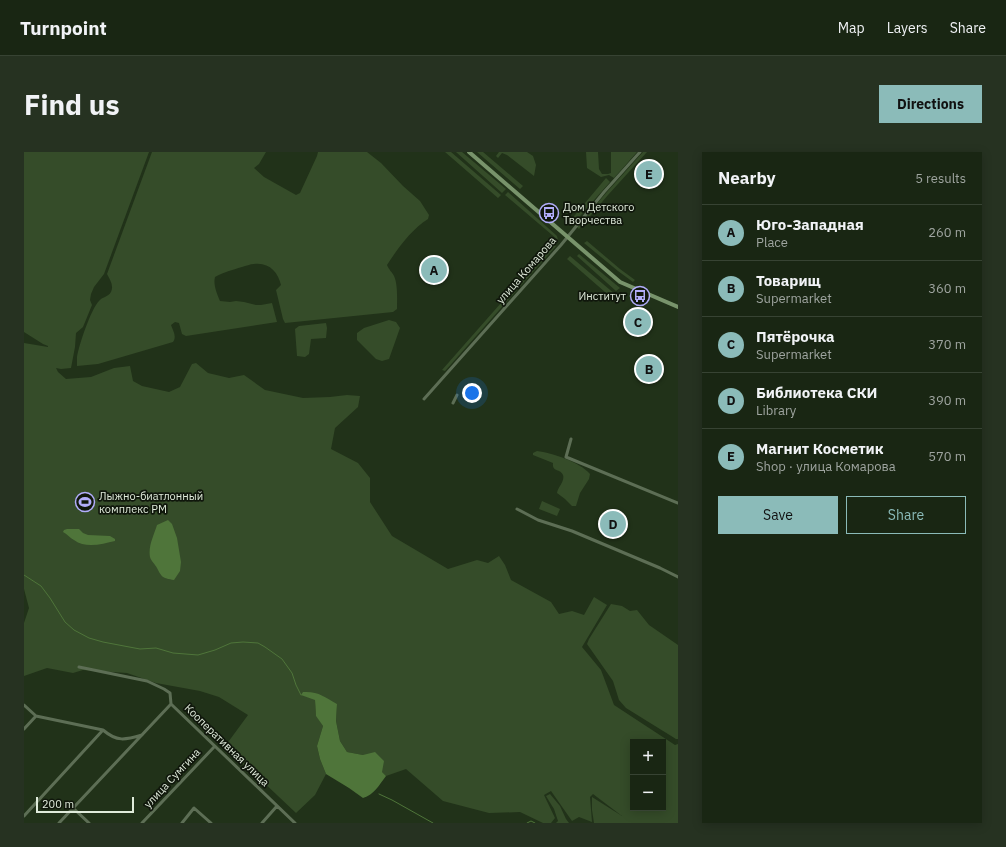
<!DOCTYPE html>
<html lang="en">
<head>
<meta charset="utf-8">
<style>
	:root { --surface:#192613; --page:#263221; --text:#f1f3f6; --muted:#9fa5a0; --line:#374333; --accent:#8bbbb9 }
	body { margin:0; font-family:"IBM Plex Sans",sans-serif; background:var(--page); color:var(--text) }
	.controls { position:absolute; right:12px; bottom:12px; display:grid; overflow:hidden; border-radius:0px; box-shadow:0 2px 10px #0003 }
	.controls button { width:36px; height:36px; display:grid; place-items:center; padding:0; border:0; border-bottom:1px solid var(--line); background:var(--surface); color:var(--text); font:20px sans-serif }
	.scale { position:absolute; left:12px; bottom:10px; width:98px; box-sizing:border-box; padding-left:4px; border:2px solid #e0ebdb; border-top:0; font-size:11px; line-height:14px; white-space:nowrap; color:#e0ebdb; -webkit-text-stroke:3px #10170c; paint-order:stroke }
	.you { position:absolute; left:448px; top:241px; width:14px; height:14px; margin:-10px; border:3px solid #fff; border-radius:50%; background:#1a73e8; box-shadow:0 0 0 6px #1a73e833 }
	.badge { display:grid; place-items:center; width:26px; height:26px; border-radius:50%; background:var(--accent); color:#111; font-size:13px; font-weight:700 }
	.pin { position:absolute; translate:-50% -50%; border:2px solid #fff; box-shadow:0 1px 4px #0006 }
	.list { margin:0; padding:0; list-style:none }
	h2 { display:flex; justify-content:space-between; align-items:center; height:52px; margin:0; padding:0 16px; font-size:17px }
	h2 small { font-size:13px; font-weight:400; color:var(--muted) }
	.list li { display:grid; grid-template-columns:26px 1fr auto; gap:12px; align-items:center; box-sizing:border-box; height:56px; padding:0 16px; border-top:1px solid var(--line) }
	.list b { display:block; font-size:15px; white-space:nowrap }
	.list p { margin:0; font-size:13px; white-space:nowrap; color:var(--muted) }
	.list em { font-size:13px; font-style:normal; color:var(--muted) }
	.actions { display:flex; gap:8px; padding:12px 16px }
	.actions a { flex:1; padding:9px 0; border:1px solid var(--accent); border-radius:0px; text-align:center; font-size:14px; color:var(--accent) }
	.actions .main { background:var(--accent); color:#111 }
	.map { position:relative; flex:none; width:654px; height:671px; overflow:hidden; border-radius:0px }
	header { display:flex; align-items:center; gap:24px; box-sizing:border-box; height:56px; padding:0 20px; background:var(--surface); border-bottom:1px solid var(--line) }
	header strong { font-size:19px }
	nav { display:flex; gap:22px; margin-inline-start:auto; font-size:14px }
	.intro { display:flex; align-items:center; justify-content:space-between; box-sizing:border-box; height:96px; padding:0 24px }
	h1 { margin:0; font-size:28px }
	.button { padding:10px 18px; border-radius:0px; background:var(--accent); color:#111; font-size:14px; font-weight:700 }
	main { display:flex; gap:24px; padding:0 24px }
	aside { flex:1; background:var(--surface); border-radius:0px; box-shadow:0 2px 10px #0003 }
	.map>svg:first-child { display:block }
	.green { fill:#354c29; fill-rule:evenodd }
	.water { fill:#4f753a }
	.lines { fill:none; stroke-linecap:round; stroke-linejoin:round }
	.stream { stroke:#4f753a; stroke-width:1 }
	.street { stroke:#5d6e55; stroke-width:3 }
	.secondary { stroke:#78936b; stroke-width:4 }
	.labels { text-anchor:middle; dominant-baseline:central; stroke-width:3.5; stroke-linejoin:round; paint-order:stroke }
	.poi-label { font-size:11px; fill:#e0ebdb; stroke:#10170c; text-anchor:start }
	.street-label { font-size:11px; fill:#e0ebdb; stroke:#10170c }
</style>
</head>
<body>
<header>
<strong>Turnpoint</strong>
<nav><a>Map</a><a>Layers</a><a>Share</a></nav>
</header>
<div class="intro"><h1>Find us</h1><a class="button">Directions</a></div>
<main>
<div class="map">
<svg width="654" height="671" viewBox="0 0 654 671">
	<rect width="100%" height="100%" fill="#213219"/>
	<path class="green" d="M 0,0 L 125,0 L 80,122 L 70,135 L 67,142 L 66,148 L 68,153 L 59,175 L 52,181 L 51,195 L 47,216 L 37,217 L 32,216 L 34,220 L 42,227 L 67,225 L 90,216 L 106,214 L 109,229 L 118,234 L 145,240 L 156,235 L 168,212 L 172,211 L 184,221 L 205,226 L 220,223 L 241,238 L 279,246 L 306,245 L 323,243 L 336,244 L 334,255 L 311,276 L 307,297 L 334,311 L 346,326 L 346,350 L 368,384 L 424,417 L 453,408 L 464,411 L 475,404 L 481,413 L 487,428 L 527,450 L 535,462 L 548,459 L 560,463 L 570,445 L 583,453 L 558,495 L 577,518 L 590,553 L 651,593 L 654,592 L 654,671 L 570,671 L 568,658 L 568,645 L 598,664 L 569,642 L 566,645 L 568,670 L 555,665 L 548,669 L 527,639 L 520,643 L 531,666 L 527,671 L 519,671 L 496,660 L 465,661 L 419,649 L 382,617 L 362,624 L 339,603 L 323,600 L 316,589 L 312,569 L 313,552 L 291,548 L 292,563 L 299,574 L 293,594 L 296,607 L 302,622 L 291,643 L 272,661 L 235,626 L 225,619 L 202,593 L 224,563 L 195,545 L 176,539 L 132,531 L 103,521 L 59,518 L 49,521 L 23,516 L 0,524 L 0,471 L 5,456 L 0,437 L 0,191 L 24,195 L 24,194 L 19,192 L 0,180 ZM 609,590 L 639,590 L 639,656 L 609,656 Z
		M 128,0 L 242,0 L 235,12 L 230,16 L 240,25 L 272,43 L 276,41 L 293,4 L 294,0 L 343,0 L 357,11 L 379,34 L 396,49 L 405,63 L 404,67 C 387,78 374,96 363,113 C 365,118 368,120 370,124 C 374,133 373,147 373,157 L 369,160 L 261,171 L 259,167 L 252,138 L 257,133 C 254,120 245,110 230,112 C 226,112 222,114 218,115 C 208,118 200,120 191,125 C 189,133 193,142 196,149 L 206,150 L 212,149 L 220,150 L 232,153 L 237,153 L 248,151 L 253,170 L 162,184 L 158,182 L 155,171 L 151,170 L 147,173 C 149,179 153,184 149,190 L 74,212 L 53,214 C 53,211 53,208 53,205 C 55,193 67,157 75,149 C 78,145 84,145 87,140 C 90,133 86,128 83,122 Z
		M 421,0 L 427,0 L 477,43 L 474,46 Z
		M 432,0 L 438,0 L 482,37 L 478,41 Z
		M 453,0 L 459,0 L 499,34 L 496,37 Z
		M 475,0 L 503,0 L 509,4 L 512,13 L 510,24 L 483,3 L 478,1 L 474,6 L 472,4 Z
		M 562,0 L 574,0 L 575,17 L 578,22 L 584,22 L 587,21 L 587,0 L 613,0 L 590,26 L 585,23 L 577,25 L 563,16 Z
		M 619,0 L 623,0 L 584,43 L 555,77 L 553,75 L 582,41 Z
		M 582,26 L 586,30 L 549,72 L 546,69 Z
		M 484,40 L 533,84 L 534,88 L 481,43 Z
		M 563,89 L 596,117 L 611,128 L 609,130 L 594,119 L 560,91 Z
		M 529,92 L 532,94 L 421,219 L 418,218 Z
		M 555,102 L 596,136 L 592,139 L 553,104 Z
		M 546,104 L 592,143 L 589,147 L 543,107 Z
		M 365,168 L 372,170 L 376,176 L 365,207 L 358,209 L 352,207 L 333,188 L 333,181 L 340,176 Z
		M 302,171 L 303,176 L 302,186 L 287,187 L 285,202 L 281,205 L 273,204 L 271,177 L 275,174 Z
		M 513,299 C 528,301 556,310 566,322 L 565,327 L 556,341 L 552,354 L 548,354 L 541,347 L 533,341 C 534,335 541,329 539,323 C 536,316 528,321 529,311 L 509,303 L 509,301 Z
		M 518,349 L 536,357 L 533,364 L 515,357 Z
		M 587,452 L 598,454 L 606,459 L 613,458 L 625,473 L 654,493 L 654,587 L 652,587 L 602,556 L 595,548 L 589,529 L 563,492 L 565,487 Z
		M 526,642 L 536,654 L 542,667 L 545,671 L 532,671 L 534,669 L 530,657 L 525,649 L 522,644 Z"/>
	<path class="water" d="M 144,368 L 148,372 L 153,386 L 157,410 L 156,419 L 150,428 C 139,426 138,426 133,416 C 131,412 127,409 126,405 C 124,394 130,383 133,373 Z
		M 43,377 L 55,377 L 59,381 L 64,383 L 86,384 L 91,387 L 91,389 C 78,392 62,397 50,388 C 46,386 43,382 39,380 L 40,378 Z
		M 279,540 C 294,539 301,545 313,552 L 312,569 L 316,589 L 323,600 L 339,603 L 351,600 L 360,609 L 358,620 L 362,624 C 355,633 350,643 339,646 L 325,636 L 302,622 L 296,607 L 293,594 L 299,574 L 292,564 L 291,548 L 277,543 Z"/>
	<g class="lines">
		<path class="stream" d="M 0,423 L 17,434 L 26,446 L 41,470 L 50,478 L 65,486 L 79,490 L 100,494 L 116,497 L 132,496 L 149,501 L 174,503 L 191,498 L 207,491 L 219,490 L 234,491 L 241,495 L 258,507 L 268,521 L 272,533 L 277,543
			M 355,642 L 368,648 L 409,671
			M 503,671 L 507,669 L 511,671"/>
		<path class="street" d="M 400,247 L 537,93 L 580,40 L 616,0
			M 429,251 L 433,243
			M 547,287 L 542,305 L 654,351
			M 493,357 L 514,368 L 548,379 L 636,416 L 654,425
			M 55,515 L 123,529 L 140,537 L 146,541 L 147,552 L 271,671
			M 0,553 L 12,564 L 79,578
			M 0,577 L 12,564
			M 79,578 C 93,590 101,588 118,583
			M 49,656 L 65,671
			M 0,664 L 79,578
			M 35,671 L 147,552
			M 118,671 L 191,594
			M 158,671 L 170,656 L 187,671
			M 238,671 L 253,654"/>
		<path class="secondary" d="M 445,0 L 596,130 L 654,155"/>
	</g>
	<defs>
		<g id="bus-ring" transform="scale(1)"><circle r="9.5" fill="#10170c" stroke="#b1adfa" stroke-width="1.5"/><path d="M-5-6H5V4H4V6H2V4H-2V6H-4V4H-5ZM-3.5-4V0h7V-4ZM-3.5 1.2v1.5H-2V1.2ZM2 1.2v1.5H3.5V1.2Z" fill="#b1adfa"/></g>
		<g id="stadium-ring" transform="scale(1)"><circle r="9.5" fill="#10170c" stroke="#b1adfa" stroke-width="1.5"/><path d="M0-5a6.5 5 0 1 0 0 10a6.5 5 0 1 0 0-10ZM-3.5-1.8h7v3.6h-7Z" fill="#b1adfa"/></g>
	</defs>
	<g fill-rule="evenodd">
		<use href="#bus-ring" x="525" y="61"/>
		<use href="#bus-ring" x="616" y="144"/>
		<use href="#stadium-ring" x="61" y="350"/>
	</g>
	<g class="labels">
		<g class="poi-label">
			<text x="539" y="55">Дом Детского<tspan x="539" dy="13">Творчества</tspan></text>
			<text x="602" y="144" text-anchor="end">Институт</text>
			<text x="75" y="344">Лыжно-биатлонный<tspan x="75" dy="13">комплекс РМ</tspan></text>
		</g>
		<g class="street-label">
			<text transform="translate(502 118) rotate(-49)">улица Комарова</text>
			<text transform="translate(203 593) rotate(44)">Кооперативная улица</text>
			<text transform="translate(148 626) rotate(-47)">улица Сумгина</text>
		</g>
	</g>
</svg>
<div class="controls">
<button>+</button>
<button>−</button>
</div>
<div class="scale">200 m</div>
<div class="you"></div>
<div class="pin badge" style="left:410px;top:118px">A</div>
<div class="pin badge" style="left:625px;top:217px">B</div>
<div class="pin badge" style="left:614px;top:170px">C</div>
<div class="pin badge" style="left:589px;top:372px">D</div>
<div class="pin badge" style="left:625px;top:22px">E</div>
</div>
<aside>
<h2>Nearby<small>5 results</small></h2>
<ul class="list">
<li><span class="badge">A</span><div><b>Юго-Западная</b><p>Place</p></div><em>260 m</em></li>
<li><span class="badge">B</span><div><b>Товарищ</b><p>Supermarket</p></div><em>360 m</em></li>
<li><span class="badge">C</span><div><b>Пятёрочка</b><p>Supermarket</p></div><em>370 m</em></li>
<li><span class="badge">D</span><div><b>Библиотека СКИ</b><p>Library</p></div><em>390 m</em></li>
<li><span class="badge">E</span><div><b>Магнит Косметик</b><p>Shop · улица Комарова</p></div><em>570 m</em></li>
</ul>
<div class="actions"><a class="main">Save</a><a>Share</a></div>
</aside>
</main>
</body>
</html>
